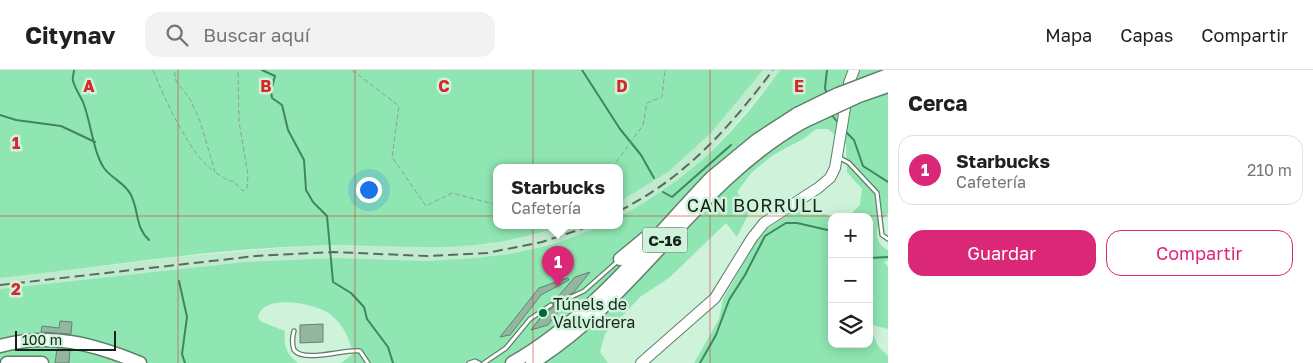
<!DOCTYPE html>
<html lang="es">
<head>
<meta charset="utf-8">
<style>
	:root { --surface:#fff; --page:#f2f2f2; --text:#202124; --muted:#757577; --line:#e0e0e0; --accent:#db2777 }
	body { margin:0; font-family:"Golos Text",sans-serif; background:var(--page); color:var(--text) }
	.controls { position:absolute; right:15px; bottom:15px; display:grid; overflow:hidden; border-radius:10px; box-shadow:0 2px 12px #0003 }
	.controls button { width:45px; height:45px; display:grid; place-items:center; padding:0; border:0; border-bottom:1px solid var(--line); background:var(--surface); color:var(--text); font:25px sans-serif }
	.scale { position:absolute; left:15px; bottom:12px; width:101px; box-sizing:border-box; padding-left:5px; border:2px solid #16231b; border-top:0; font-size:14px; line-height:18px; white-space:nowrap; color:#16231b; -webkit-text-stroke:4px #cff2db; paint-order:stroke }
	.you { position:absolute; left:368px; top:119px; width:18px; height:18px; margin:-12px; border:4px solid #fff; border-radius:50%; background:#1a73e8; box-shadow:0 0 0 8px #1a73e833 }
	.badge { display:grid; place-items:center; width:32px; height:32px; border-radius:50%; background:var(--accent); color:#fff; font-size:16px; font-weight:700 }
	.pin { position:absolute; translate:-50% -41px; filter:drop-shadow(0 1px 2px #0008) }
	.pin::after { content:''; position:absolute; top:26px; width:18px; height:15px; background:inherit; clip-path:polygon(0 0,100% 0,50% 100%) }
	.popup { position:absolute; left:493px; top:94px; width:130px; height:65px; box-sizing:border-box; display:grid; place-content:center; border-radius:10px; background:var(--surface); filter:drop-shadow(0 1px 4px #0005); font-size:16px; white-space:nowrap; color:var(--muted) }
	.popup b { font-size:19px; color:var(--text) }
	.popup::after { content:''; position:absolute; left:50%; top:100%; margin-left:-10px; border:10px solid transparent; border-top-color:var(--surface) }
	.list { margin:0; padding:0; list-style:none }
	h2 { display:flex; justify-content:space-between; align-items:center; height:65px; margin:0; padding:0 20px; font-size:21px }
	h2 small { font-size:16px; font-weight:400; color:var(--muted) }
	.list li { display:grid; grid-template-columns:32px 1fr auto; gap:15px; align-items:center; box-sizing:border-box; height:70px; margin:0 10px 10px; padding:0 10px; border:1px solid var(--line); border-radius:15px }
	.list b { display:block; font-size:19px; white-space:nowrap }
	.list p { margin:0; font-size:16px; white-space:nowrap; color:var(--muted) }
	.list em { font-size:16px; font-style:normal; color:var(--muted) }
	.actions { display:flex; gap:10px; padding:15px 20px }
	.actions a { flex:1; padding:11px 0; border:1px solid var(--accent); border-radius:15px; text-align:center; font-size:18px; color:var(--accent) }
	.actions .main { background:var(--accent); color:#fff }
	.icon { flex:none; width:28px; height:28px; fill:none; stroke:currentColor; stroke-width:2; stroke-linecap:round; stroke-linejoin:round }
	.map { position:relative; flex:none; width:888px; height:293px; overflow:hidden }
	header { display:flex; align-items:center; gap:30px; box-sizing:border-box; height:70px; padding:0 25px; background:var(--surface); border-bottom:1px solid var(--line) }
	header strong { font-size:24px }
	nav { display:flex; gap:28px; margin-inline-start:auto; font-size:18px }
	.search { width:350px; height:45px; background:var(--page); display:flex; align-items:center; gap:12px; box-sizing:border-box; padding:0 18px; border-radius:15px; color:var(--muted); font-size:19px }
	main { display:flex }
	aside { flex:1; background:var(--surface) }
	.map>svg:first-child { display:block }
	.built { fill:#c0ebcf }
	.green { fill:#90e6b2 }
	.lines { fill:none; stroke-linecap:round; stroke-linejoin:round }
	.stream { stroke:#40855e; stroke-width:2 }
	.building { fill:#94b59f; stroke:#63836f }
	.service-casing { stroke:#5f7f6a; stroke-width:5.5 }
	.secondary-casing { stroke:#5f7f6a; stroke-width:12 }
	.motorway-casing { stroke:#5f7f6a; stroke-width:15 }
	.path { stroke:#88a392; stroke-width:1; stroke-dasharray:5 2.5; stroke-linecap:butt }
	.service { stroke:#fff; stroke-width:3 }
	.secondary { stroke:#fff; stroke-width:10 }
	.motorway { stroke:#fff; stroke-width:12 }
	.rail { stroke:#576c5f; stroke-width:2; stroke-dasharray:10 5; stroke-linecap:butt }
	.motorway-bridge-casing { stroke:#5f7f6a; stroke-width:15; stroke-linecap:butt }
	.motorway-bridge { stroke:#fff; stroke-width:12 }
	.grid { fill:none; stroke:#d62828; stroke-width:1; stroke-opacity:0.55 }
	.poi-dot { fill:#03673c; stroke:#cff2db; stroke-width:2 }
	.labels { text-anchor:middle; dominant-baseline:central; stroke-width:5; stroke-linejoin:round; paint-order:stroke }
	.shield { fill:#cff2db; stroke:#4e6155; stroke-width:1 }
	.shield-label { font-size:15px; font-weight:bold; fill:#16231b }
	.poi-label { font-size:16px; fill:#16231b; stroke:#cff2db; text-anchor:start }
	.neighbourhood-label { font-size:18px; letter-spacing:1px; fill:#16231b; stroke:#cff2db }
	.grid-label { font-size:16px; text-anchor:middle; font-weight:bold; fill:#d62828; stroke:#cff2db; stroke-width:5; stroke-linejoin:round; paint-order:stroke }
</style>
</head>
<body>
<header>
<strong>Citynav</strong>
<div class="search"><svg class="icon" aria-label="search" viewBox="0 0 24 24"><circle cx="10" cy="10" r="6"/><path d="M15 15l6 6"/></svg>Buscar aquí</div>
<nav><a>Mapa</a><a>Capas</a><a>Compartir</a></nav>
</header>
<main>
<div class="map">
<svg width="888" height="293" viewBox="0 0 888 293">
	<rect width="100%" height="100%" fill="#cff2db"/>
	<path class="built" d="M 763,0 L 780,0 L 714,78 L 692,99 L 659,123 L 619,147 L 619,132 L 668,102 L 711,63 Z
		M 564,156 L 602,156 L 551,175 L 509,184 L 475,188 L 427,191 L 335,188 L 244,192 L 0,219 L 0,208 L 189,186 L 305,176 L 424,177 L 489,174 L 531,166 Z"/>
	<path class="green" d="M 0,0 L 763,0 L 711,63 L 668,102 L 619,132 L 619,98 L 497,98 L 497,156 L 564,156 C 540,163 516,170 491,173 C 429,182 367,173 305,176 C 203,180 101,197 0,208 Z
		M 780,0 L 888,0 L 888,144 C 875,154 871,171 888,180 L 888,190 L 884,192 L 888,197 L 888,259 L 873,255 L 870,257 L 878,276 L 888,286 L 888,293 L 694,293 L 719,249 L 723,229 L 761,163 L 802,136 L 832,147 L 832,274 L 869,274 L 869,147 L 848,147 L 860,135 L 862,119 L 847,102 L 846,74 L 828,59 L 816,59 L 805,68 L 773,85 L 752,102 L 737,122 L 750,141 L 737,167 L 726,153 L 669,208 L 640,227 L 605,264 L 600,282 L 608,293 L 341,293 L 353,284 C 349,268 344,255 330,244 C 316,234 262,222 258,248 L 262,252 L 285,261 C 283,275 287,285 298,293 L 0,293 L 0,219 L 244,192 L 335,188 L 427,191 L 475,188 L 509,184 L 551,175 L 602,156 L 619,156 L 619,147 C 644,133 668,118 690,100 C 724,73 755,35 780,0 Z"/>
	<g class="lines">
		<path class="stream" d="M 74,0 C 74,3 72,8 73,11 C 75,18 80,26 83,32 C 91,52 93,82 104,98 C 112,109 125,113 131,125 C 139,141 135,157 149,170
			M 262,0 L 275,6 L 271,21 L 272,28 L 282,35 L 288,60 L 304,90 L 306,120 L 313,132 L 327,146 L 333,212 L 351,223 L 364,237 L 367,249 L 388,277 L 393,293
			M 582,0 L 620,59 L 641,85 L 654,108
			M 827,25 L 825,18 L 827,0
			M 831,44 L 839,54
			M 0,45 L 16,50 L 61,56 L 95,72
			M 845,61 L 854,70 L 863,96 L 888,112
			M 663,122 L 672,127 L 731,75
			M 869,188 L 888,187
			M 179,211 L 187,247 L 182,284 L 185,293
			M 700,293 L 716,265 L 729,230 L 745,205 L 765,166 L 786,153 L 797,153 L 832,161"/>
	</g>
	<path class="building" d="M 590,202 L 574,222 L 567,226 L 567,231 L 548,255 L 531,260 L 543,244 L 554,237 L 553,232 L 575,207 Z
		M 568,208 L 569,210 L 541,225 L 510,265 L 500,267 L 539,218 Z
		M 60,251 L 72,252 L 71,264 L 41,262 L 42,256 L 59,258 Z
		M 323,254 L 323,272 L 300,273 L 300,255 Z
		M 57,279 L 70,280 L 69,293 L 55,293 Z"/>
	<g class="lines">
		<g class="service-casing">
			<path id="service" d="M 840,88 L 849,93 L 877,123 L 882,165 L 888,169
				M 569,228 L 584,221 L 618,191
				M 294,261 C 292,268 292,274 294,280 C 304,293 344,279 360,281 L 368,293
				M 469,293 L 475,291 L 479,293
				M 484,293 L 506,278 L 530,249 L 551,235"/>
		</g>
		<g class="secondary-casing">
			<path id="secondary" d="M 849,13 L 854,0
				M 641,293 L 715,228 L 752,168 L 764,153 L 818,118 L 830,108 L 835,98 L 845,38"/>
		</g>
		<g class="motorway-casing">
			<path id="motorway" d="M 620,189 L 648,166
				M 0,276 C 50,262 94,274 140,293
				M 7,293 L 42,293
				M 512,293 C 591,248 649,173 711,108 L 757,70 L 797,44
				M 532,293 C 636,229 695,113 803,52"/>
		</g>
		<path class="path" d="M 153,0 C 163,26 192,89 215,102 L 200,51 L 190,29 L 176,11 L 174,0
			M 352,0 L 399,36 L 392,87 L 426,136 L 452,123 L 497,135
			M 612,98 L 643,55 L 647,33 L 662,27 L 665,0
			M 216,103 L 229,111 L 233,111 L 243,121 L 247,118 L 248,105 L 239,52 L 238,0"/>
		<use href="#service" class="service"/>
		<use href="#secondary" class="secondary"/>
		<use href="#motorway" class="motorway"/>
		<path class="rail" d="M 619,141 C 685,108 729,58 773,0
			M 0,215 L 256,186 L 333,182 L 427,186 L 487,183 L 542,172 L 590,156"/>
		<g class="motorway-bridge-casing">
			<path id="motorway-bridge" d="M 797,44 L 838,24 L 888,5
				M 803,52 L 859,26 L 888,16"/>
		</g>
		<use href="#motorway-bridge" class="motorway-bridge"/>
	</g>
	<path class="grid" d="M 178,0 L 178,293M 355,0 L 355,293M 533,0 L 533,293M 710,0 L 710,293M 0,146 L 888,146"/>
	<circle class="poi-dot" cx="543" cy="243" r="5"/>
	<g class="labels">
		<rect class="shield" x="642.5" y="157.5" width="45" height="25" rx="4"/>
		<g class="shield-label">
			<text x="665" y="170">C-16</text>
		</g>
		<g class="poi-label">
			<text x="553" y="234">Túnels de<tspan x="553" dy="18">Vallvidrera</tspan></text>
		</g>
		<g class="neighbourhood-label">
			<text x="755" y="135">CAN BORRULL</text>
		</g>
	</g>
	<g class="grid-label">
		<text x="89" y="22">A</text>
		<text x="266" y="22">B</text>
		<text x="444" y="22">C</text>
		<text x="622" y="22">D</text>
		<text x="799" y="22">E</text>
		<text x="16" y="79">1</text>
		<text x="16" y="225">2</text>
	</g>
</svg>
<div class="controls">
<button>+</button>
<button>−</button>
<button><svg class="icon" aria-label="layers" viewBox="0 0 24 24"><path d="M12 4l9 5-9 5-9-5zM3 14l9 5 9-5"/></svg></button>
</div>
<div class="scale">100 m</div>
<div class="you"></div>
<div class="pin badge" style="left:558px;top:217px">1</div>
<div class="popup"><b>Starbucks</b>Cafetería</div>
</div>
<aside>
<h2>Cerca<small></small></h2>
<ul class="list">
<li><span class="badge">1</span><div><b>Starbucks</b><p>Cafetería</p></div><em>210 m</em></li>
</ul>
<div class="actions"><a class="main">Guardar</a><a>Compartir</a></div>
</aside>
</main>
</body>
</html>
